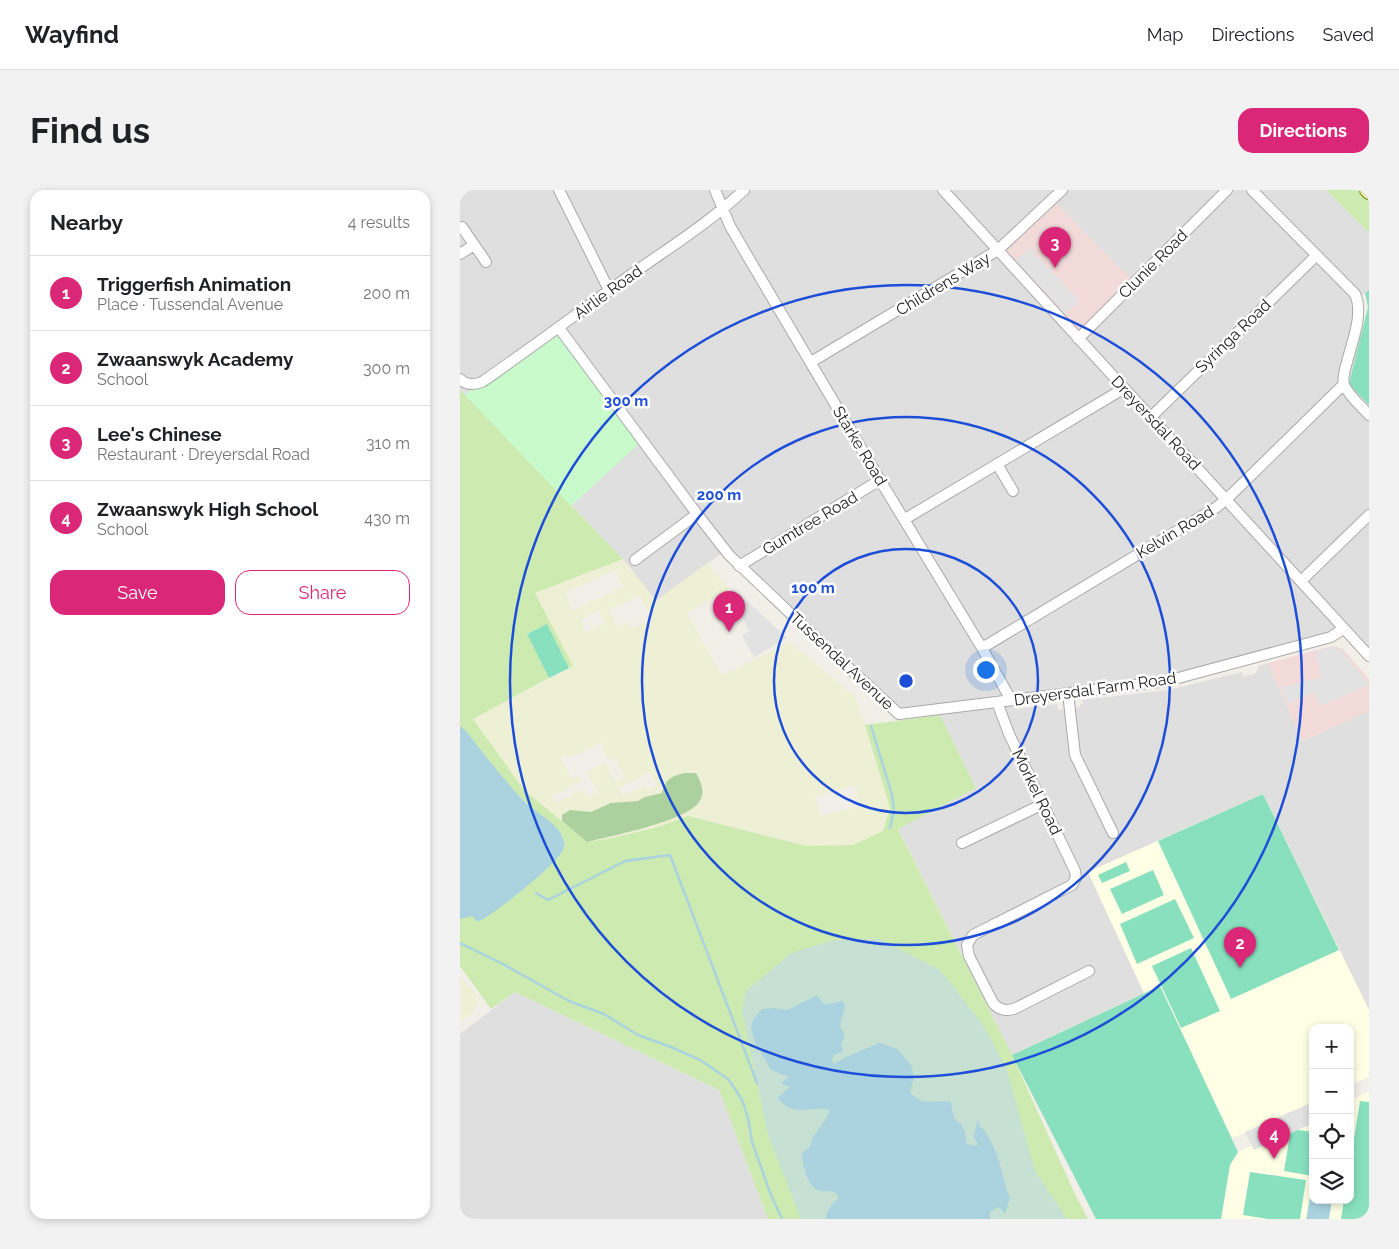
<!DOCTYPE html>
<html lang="en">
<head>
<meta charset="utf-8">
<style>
	:root { --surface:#fff; --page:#f2f2f2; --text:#202124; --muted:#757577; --line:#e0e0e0; --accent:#db2777 }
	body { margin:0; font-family:Raleway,sans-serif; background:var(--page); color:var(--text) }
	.controls { position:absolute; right:15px; bottom:15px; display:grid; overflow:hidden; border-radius:10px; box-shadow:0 2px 8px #0003 }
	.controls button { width:45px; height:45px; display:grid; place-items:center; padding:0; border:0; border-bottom:1px solid var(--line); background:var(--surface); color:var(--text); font:25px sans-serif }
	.you { position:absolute; left:525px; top:479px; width:18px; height:18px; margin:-12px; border:4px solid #fff; border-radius:50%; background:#1a73e8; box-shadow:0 0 0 8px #1a73e833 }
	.badge { display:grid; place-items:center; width:32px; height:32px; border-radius:50%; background:var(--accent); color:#fff; font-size:16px; font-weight:700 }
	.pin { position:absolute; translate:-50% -41px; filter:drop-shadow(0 1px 2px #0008) }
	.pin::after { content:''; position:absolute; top:26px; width:18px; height:15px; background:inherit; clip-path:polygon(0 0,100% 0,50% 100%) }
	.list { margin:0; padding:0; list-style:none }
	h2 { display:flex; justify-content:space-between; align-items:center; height:65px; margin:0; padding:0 20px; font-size:21px }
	h2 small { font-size:16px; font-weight:400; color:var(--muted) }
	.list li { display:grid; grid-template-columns:32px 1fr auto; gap:15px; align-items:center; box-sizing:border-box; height:75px; padding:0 20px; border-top:1px solid var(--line) }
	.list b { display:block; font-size:19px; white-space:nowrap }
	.list p { margin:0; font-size:16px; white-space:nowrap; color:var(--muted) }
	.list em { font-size:16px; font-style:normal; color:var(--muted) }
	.actions { display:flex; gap:10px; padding:15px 20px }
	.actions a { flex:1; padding:11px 0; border:1px solid var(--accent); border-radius:15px; text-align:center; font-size:18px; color:var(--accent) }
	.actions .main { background:var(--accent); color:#fff }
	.icon { flex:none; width:28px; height:28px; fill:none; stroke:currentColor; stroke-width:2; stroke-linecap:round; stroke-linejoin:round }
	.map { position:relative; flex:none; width:909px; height:1029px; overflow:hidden; border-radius:15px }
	header { display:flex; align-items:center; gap:30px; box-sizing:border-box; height:70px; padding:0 25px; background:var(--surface); border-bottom:1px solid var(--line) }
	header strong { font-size:24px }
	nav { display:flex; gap:28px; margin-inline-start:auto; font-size:18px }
	.intro { display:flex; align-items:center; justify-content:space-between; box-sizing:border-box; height:120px; padding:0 30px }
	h1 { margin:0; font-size:35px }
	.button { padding:12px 22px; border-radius:15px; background:var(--accent); color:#fff; font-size:18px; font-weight:700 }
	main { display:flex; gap:30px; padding:0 30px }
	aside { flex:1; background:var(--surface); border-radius:15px; box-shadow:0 2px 8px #0003 }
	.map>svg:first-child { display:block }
	.residential { fill:#e0dfdf }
	.commercial { fill:#f2dad9 }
	.education { fill:#ffffe5 }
	.farmland { fill:#eef0d5; fill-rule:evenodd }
	.grass { fill:#cdebb0 }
	.forest { fill:#add19e }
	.wetland { fill:#c6e0d4 }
	.park { fill:#c8facc }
	.pitch { fill:#88e0be }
	.parking { fill:#e2e2e2 }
	.water { fill:#aad3df }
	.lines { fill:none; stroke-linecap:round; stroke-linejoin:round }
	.stream { stroke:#aad3df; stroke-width:2.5 }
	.minor-casing { stroke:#a9a9a9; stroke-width:12 }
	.secondary-casing { stroke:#707d05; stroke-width:16 }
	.minor { stroke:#fff; stroke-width:10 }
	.secondary { stroke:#f7fabf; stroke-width:14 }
	.ring { fill:none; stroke:#1d4ed8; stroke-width:2.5 }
	.labels { text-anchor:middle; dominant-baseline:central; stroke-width:5; stroke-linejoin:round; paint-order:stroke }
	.street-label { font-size:16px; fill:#222; stroke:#fff }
	.centre { fill:#1d4ed8; stroke:#fff; stroke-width:2.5 }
	.ring-label { font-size:15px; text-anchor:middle; font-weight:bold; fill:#1d4ed8; stroke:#fff; stroke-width:5; stroke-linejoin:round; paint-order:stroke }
</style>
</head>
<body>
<header>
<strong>Wayfind</strong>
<nav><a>Map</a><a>Directions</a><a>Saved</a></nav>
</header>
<div class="intro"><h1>Find us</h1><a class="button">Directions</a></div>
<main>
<aside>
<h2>Nearby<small>4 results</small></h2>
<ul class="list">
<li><span class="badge">1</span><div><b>Triggerfish Animation</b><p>Place · Tussendal Avenue</p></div><em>200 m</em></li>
<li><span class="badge">2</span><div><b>Zwaanswyk Academy</b><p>School</p></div><em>300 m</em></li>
<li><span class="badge">3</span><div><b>Lee's Chinese</b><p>Restaurant · Dreyersdal Road</p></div><em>310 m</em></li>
<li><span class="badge">4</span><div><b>Zwaanswyk High School</b><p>School</p></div><em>430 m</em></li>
</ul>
<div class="actions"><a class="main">Save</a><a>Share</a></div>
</aside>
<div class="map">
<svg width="909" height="1029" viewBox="0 0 909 1029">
	<rect width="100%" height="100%" fill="#f2efe9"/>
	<path class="residential" d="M 0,0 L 866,0 L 909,43 L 909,100 L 897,109 L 909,225 L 909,466 L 883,439 L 707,491 L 551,510 L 556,519 L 597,514 L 598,520 L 620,517 L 620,514 L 623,514 L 622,510 L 708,500 L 782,482 L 783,487 L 785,486 L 795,484 L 799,476 L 808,473 L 842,551 L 909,521 L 909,820 L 803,604 L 628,682 L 684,803 L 552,865 L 438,638 L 516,598 L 477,520 L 439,524 L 266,360 L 196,411 L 163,369 L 0,200 Z
		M 55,802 L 259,900 L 308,1029 L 0,1029 L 0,844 Z"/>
	<path class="commercial" d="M 594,11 L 673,91 L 619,145 L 542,60 Z
		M 873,456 L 883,459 L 909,489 L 909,521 L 842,551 L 808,473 Z"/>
	<path class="education" d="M 803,604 L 909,820 L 909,887 L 890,895 L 890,838 L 853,838 L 853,912 L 772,948 L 700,796 L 684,803 L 628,682 Z
		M 909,902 L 909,1029 L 761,1029 L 770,975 L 778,962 L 853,928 L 853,1010 L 890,1010 L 890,910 Z"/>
	<path class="farmland" d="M 163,369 L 196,411 L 247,373 L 270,399 L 227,423 L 262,486 L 330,452 L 395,506 L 405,535 L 430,618 L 423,641 L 394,655 L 347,656 L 228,626 L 198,637 L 148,649 L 127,652 L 64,600 L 13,529 L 113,476 L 75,403 ZM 155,380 L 163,397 L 113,420 L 105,403 ZM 180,405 L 191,429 L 172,438 L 169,432 L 157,437 L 149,420 ZM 139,421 L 145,433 L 125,442 L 120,430 ZM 143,552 L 144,554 L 141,556 L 148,571 L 155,567 L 165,587 L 155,592 L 145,573 L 127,582 L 138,603 L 129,607 L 124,599 L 96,613 L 92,606 L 121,592 L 119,586 L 112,589 L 101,567 L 107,564 L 110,568 ZM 190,582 L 197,596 L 189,600 L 186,595 L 163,606 L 159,598 ZM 395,596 L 400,616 L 360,626 L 355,606 Z
		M 0,787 L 16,804 L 18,813 L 14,821 L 0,832 Z"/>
	<path class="grass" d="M 866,0 L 907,0 L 909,2 L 909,43 Z
		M 0,200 L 163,369 L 75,403 L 113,476 L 109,478 L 87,434 L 67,444 L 89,488 L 13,529 L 64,600 L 127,652 L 148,649 L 198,637 L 228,626 L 347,656 L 393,655 L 423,641 L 430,618 L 405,535 L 480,525 L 516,598 L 438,639 L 552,865 L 614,1002 L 628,1029 L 308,1029 L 259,900 L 55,802 L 31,819 L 0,776 Z"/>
	<path class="forest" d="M 224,583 L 236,583 C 241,592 246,603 239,612 C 227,631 151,646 127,652 L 102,631 L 102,625 L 110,620 L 131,622 L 151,613 L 178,611 L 185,607 L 202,603 C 206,589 210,587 224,583 Z"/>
	<path class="wetland" d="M 420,749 L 480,780 L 524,836 L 546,877 L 575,981 L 607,1029 L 530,1029 L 529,1021 L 539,1017 L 546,1023 L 550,1008 L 526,941 L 519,935 L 518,956 L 506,954 L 505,942 L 501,934 L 494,928 L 482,910 C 468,914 461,913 450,902 L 454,888 L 388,866 L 374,874 L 372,870 L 381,854 L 385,845 L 380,836 L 381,826 L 365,815 L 357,805 L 327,820 L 315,818 L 295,853 L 311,880 L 329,887 L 330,897 L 352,920 L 360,918 L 370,920 L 365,930 L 353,947 L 350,957 L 342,973 L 351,994 L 358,1000 L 375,1002 L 379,1008 L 366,1029 L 341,1029 L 308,945 L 282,822 L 285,802 L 331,763 L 374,750 Z"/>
	<path class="park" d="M 99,139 L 182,251 L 111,316 L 5,205 L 17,194 Z"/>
	<path class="pitch" d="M 909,100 L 909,215 L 889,194 L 908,117 L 905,103 Z
		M 87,434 L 109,478 L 89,488 L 67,444 Z
		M 803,604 L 879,760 L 771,809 L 698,651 Z
		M 666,672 L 670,681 L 642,693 L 638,685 Z
		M 693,680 L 704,705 L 662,724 L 650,699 Z
		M 715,709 L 734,748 L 677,774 L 660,734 Z
		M 731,758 L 760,821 L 721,838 L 692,776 Z
		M 700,796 L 778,962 L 770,975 L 761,1029 L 636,1029 L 552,865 Z
		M 900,911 L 909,912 L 909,1029 L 881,1029 L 884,1010 L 890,1010 L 890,974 Z
		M 831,939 L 853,942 L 853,986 L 824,981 Z
		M 790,982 L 846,990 L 840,1029 L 808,1029 L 783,1025 Z"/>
	<path class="parking" d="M 570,58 L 619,111 L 605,124 L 556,71 Z
		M 274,399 L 327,448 L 294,467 L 282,446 L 289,441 L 270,402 Z
		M 873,457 L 883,462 L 909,495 L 861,516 L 854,502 L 828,514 L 821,498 L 861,487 L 855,462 Z
		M 853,912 L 853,933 L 794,960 L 785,942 Z"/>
	<path class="water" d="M 0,536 L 6,541 C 24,564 42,588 62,609 C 74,623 96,630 103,648 C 105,652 105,656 103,660 C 97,674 34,725 19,731 L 17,731 L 12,726 L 0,729 Z
		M 357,805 L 365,815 L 382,811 L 385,815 L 380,836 L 385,845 L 381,854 L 383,862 L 374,865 L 372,870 L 374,874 L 388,866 L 420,853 L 437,859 L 451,875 L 454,888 L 450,902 C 466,919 473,908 491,912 L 494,928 L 501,934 L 505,942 L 507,954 L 518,956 L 514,946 L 518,928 L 519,935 C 538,952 541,985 550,1008 L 545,1024 L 539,1017 L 530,1021 L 530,1029 L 366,1029 C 367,1020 372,1013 379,1008 L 375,1002 C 370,1001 363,1002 358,1000 C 347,996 342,973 342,963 L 350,957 L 353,947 L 365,930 L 370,920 C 350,915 334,929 318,908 L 330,897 L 321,893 L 329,887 L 311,880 L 295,853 L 291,837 L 293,830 L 302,819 L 315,818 L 327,820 Z
		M 852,996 L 853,1010 L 872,1010 L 869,1029 L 846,1029 Z"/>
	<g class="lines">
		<path class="stream" d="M 411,536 L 432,605 L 434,619 L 430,638
			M 76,703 L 88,710 L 165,671 L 210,665 L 297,893
			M 0,753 L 41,773 L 109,811 L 144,824 L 178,845 L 211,857 L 240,870 L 268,889 L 275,899 L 283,912 L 288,928 L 292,952 L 311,1005 L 322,1029"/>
		<g class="minor-casing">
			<path id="minor" d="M 99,0 L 149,100
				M 255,0 L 270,36 L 288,67 L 420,290 L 522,458 L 551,510
				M 483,0 L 909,466
				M 792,0 L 895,104 C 904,123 892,152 887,172 C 885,179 882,188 884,195 C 889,206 901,216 909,225
				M 2,37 L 26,72
				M 0,64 L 14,55
				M 99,138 L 237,324 L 269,365 L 353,445 L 439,524 L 707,491 L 871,447 L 883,439
				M 618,149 L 767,0
				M 351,172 L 538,60 L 602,0
				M 0,189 C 6,195 14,195 22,192 C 71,158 119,122 168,87 C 207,59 249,33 284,0
				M 691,227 L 856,66
				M 537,274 L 553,301
				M 445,329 L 663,199
				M 175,370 L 237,324
				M 279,376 L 420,290
				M 841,391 L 909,325
				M 522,458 L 757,317 L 774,302 L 884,194
				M 608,503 L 615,565 L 653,643
				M 537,512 L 549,544 L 615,681 L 616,688 L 612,695 L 513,745 L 507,755 L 509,766 L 533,813 C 539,820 545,821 554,819 L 629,781
				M 502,653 L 583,614"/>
		</g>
		<g class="secondary-casing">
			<path id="secondary" d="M 907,0 L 909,2"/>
		</g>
		<use href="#minor" class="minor"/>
		<use href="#secondary" class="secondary"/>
	</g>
	<g class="ring">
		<circle cx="446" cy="491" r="132"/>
		<circle cx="446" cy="491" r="264"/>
		<circle cx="446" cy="491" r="396"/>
	</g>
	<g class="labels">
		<g class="street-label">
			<text transform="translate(693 74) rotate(-45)">Clunie Road</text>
			<text transform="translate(483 94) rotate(-31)">Childrens Way</text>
			<text transform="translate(148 102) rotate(-36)">Airlie Road</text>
			<text transform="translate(773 146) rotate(-44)">Syringa Road</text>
			<text transform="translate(696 233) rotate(47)">Dreyersdal Road</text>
			<text transform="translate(400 256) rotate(59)">Starke Road</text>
			<text transform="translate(350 333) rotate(-31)">Gumtree Road</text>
			<text transform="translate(715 342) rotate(-31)">Kelvin Road</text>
			<text transform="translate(382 471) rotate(43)">Tussendal Avenue</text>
			<text transform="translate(635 499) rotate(-8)">Dreyersdal Farm Road</text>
			<text transform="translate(577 602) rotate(64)">Morkel Road</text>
		</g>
	</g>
	<circle cx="446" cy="491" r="8" class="centre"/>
	<g class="ring-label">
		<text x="166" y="216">300 m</text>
		<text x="259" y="310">200 m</text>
		<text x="353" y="403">100 m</text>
	</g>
</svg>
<div class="controls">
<button>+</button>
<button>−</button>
<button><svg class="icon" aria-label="locate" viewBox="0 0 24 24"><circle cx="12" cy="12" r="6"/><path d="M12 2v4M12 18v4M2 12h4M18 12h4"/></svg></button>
<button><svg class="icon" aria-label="layers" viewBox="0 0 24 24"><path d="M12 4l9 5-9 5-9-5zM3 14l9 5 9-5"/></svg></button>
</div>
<div class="you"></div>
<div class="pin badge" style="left:269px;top:442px">1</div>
<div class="pin badge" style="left:780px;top:778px">2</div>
<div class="pin badge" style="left:595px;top:78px">3</div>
<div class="pin badge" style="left:814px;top:969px">4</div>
</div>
</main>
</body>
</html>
